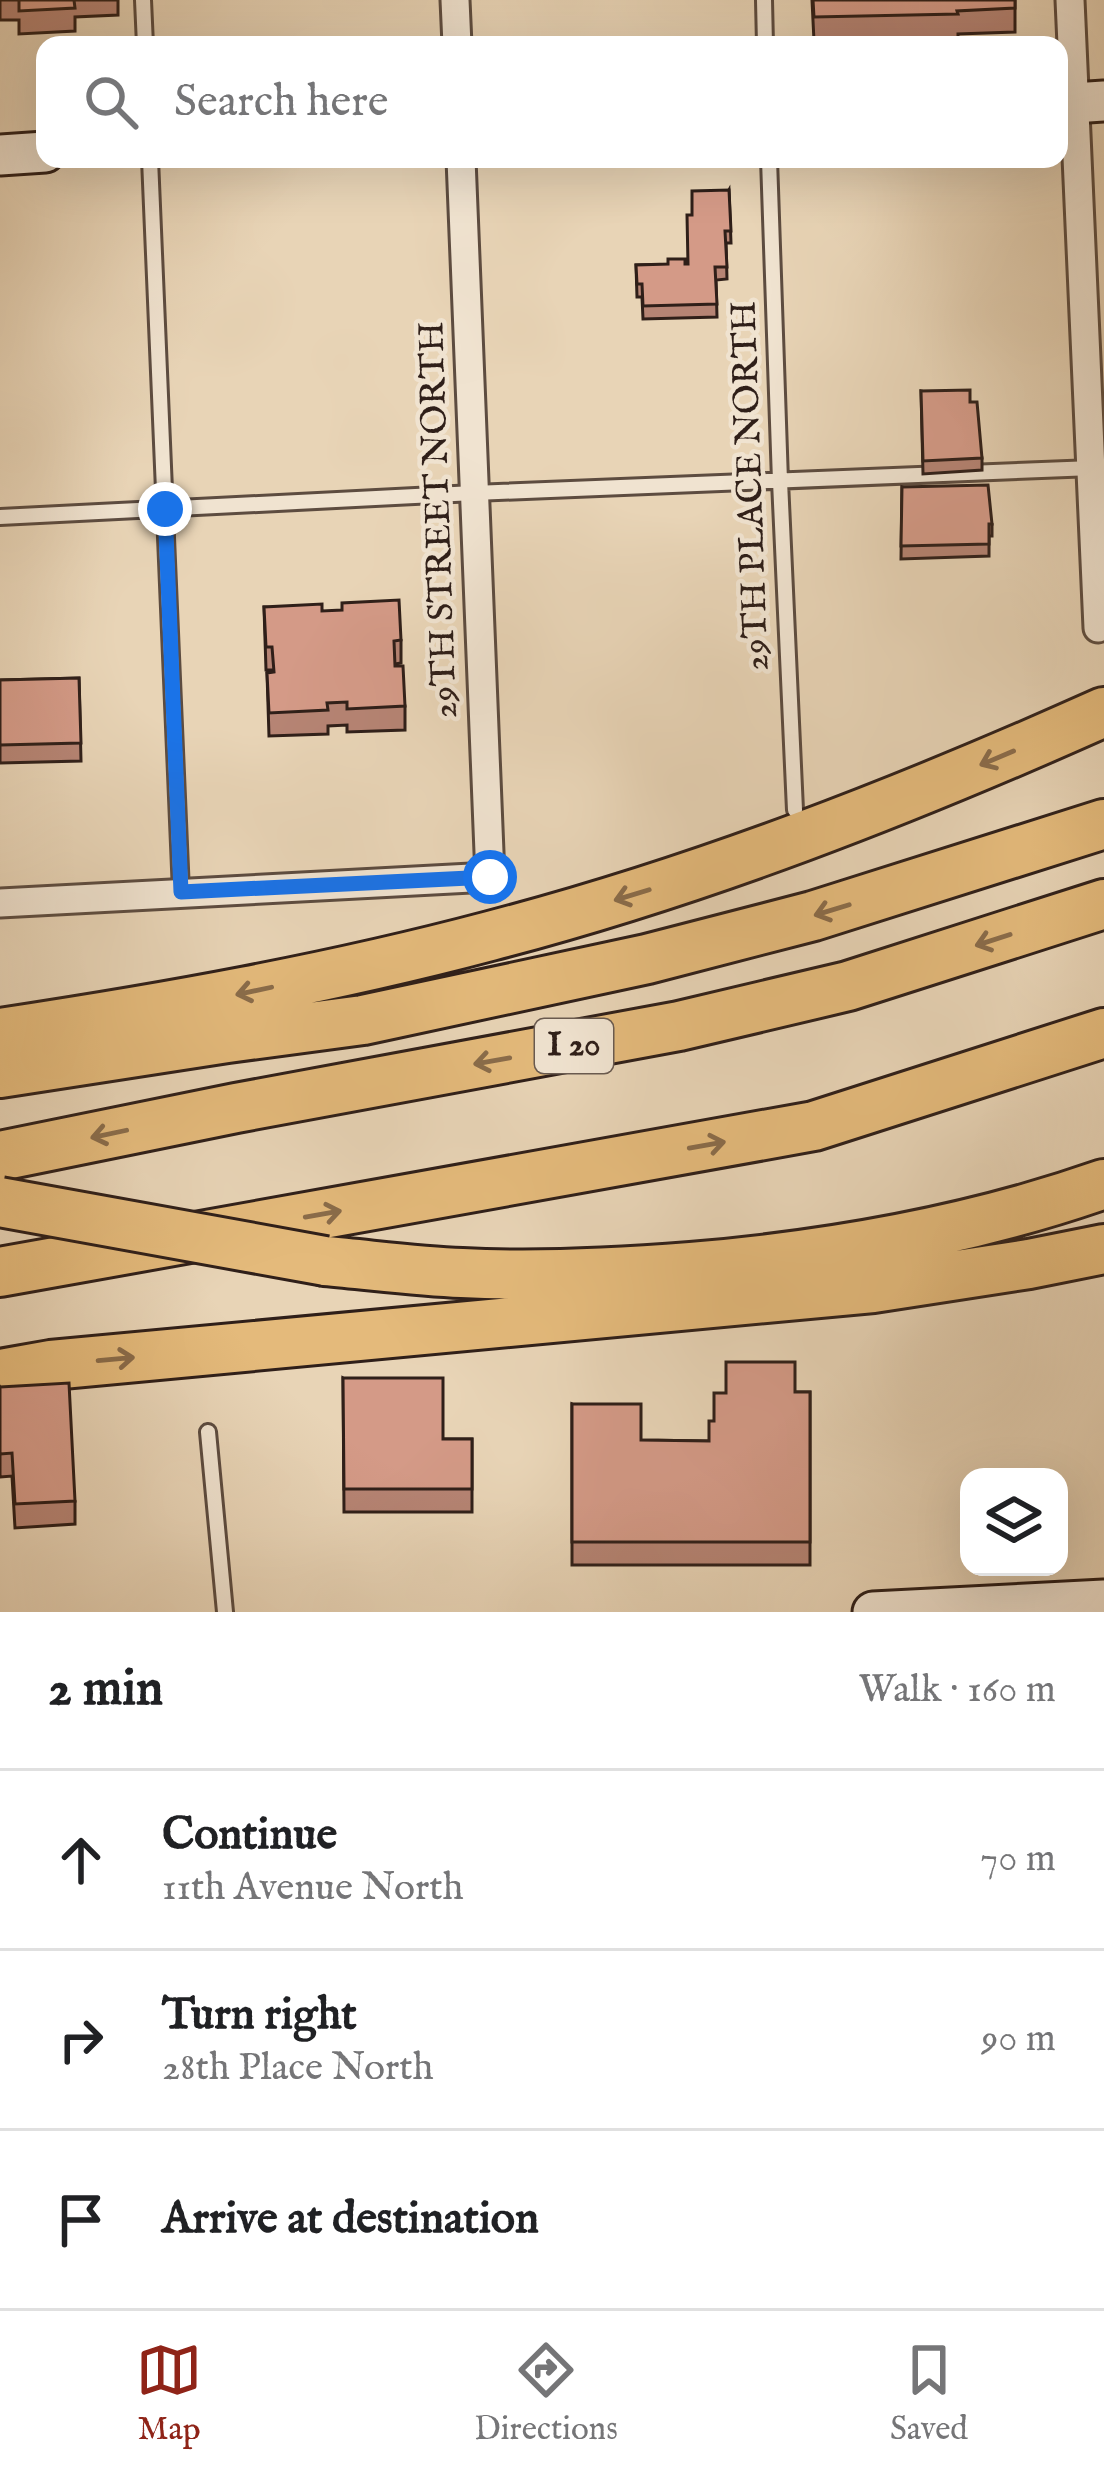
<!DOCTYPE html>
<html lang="en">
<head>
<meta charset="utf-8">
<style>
	:root { --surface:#fff; --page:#f6f6f6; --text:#202124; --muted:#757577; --line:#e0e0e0; --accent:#8f2418 }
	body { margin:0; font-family:"IM FELL English",serif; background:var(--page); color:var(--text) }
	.controls { position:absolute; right:36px; bottom:36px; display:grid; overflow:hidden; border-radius:24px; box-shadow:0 12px 48px #0002 }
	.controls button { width:108px; height:108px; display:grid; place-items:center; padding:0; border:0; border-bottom:3px solid var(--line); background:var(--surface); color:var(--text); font:60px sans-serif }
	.stop { position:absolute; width:36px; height:36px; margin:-27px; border:9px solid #1a73e8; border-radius:50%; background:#fff }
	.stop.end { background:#1a73e8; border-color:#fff; box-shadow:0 3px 12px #0008 }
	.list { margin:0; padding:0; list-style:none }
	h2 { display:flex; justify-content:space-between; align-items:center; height:156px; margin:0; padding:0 48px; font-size:51px }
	h2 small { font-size:39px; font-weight:400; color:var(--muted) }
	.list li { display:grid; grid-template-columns:78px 1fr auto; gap:36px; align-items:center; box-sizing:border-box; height:180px; padding:0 48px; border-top:3px solid var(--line) }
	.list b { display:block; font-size:45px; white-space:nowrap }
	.list p { margin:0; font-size:39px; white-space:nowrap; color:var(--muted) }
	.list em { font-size:39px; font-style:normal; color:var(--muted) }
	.icon { flex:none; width:66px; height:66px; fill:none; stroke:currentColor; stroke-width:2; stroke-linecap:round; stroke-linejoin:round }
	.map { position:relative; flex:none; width:1104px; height:1612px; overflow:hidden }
	.search { position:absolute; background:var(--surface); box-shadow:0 12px 48px #0002; left:36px; right:36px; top:36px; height:132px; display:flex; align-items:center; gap:30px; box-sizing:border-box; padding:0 42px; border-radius:24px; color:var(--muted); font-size:45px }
	.sheet { height:696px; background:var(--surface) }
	nav { display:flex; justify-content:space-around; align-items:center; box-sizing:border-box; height:168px; border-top:3px solid var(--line); background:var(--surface); font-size:33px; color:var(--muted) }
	nav a { display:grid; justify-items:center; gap:6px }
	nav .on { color:var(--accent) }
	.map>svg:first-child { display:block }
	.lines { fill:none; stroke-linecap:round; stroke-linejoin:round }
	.lane-casing { stroke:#5d4c40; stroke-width:20 }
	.street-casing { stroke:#5d4c40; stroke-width:33 }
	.secondary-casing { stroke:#2f1f19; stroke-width:45 }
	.highway-casing { stroke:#2f1f19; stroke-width:54 }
	.lane { stroke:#f0e3d0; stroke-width:14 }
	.street { stroke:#f0e3d0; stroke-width:27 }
	.secondary { stroke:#f0e3d0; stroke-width:39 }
	.highway { stroke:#e4ba7b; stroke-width:48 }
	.highway-bridge-casing { stroke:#2f1f19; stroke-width:54; stroke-linecap:butt }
	.highway-bridge { stroke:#e4ba7b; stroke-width:48 }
	.wall { fill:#b68474; stroke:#2f1f19; stroke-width:3 }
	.building { fill:#d49a87; stroke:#2f1f19; stroke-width:3 }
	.oneway { stroke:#8a6c4a }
	.route { stroke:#1a73e8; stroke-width:15 }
	.labels { text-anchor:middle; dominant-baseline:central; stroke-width:9; stroke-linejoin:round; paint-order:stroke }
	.shield { fill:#f0e3d0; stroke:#695a50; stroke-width:3 }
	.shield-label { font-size:33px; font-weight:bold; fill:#2f1f19 }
	.street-label { font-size:36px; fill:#2f1f19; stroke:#f0e3d0 }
</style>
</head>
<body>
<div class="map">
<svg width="1104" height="1612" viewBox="0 0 1104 1612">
	<rect width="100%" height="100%" fill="#e8d4b6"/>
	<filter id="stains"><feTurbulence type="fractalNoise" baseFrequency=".00167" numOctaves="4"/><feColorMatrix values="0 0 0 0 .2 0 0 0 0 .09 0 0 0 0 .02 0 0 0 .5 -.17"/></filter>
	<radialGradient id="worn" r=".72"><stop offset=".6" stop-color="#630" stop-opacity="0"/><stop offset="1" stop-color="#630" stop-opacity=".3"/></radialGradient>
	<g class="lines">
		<g class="lane-casing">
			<path id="lane" d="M 143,0 L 145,45
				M 764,0 L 765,45
				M 150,159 L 181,892
				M 769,159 L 780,481 L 795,810
				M 0,517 L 474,493 L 1093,468
				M 208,1432 L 225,1612"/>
		</g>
		<g class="street-casing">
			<path id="street" d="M 455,0 L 457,45
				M 1070,0 L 1098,628
				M 0,903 L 490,877 L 461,159"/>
		</g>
		<g class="secondary-casing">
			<path id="secondary" d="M 1059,104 L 1104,101
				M 0,155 L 45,152
				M 873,1612 L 1104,1600"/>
		</g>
		<g class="highway-casing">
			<path id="highway" d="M 0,1033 C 165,1008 328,979 490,936 C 701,881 905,801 1104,712
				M 0,1073 L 227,1038 L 363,1020 L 647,959 L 813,916 L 1104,824
				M 0,1156 L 236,1108 L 679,1026 L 848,986 L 1104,904
				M 325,1261 C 371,1265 417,1271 462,1273 C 539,1277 615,1273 691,1267 C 832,1255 970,1231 1104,1184
				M 0,1272 L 814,1126 L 1104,1033
				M 0,1374 L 51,1365 L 873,1288 L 1029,1264 L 1104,1249"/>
		</g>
		<use href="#lane" class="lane"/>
		<use href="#street" class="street"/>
		<use href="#secondary" class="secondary"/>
		<use href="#highway" class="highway"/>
		<g class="highway-bridge-casing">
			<path id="highway-bridge" d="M 0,1202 L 325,1261"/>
		</g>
		<use href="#highway-bridge" class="highway-bridge"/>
	</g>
	<path class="wall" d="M 0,0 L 118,0 L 118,15 L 75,17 L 75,31 L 19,34 L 19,20 L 0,20 Z
		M 812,0 L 1015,0 L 1015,32 L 958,34 L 958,38 L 814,41 Z
		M 729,190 L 731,243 L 726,243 L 727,279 L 716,280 L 717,317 L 643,319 L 642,297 L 637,297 L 636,265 L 688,264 Z
		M 921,391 L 970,402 L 982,458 L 982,470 L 923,474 Z
		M 902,487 L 992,524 L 992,536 L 989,536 L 989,556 L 901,559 Z
		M 264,607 L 322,611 L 401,640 L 401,663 L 395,664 L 405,706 L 405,730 L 347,732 L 347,725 L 328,726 L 328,734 L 269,736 L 267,673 L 272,672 L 272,670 L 266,670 Z
		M 79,678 L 81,761 L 0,763 L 0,680 Z
		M 343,1378 L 443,1439 L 472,1439 L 472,1512 L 344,1512 Z
		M 0,1387 L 75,1501 L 75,1524 L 15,1528 L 12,1476 L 0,1477 Z
		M 795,1392 L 810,1392 L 810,1565 L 572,1565 L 572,1404 L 641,1440 L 709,1441 L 714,1421 Z"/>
	<path class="building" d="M 19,0 L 74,0 L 75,8 L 19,11 Z
		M 813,0 L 1015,0 L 1015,8 L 957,11 L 958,14 L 814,17 Z
		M 729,190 L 731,231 L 725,231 L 727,267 L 715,267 L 717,304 L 643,306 L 642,284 L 637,284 L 636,265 L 668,264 L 668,259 L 685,259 L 685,264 L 688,264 L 687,215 L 692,215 L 692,191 Z
		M 970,390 L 970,402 L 977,402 L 982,458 L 923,461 L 921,391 Z
		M 988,485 L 992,524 L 989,524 L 989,544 L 901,546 L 902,487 Z
		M 399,600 L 401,640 L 394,641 L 395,666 L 403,666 L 405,706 L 347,709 L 347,702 L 327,703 L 328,710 L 269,713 L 267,673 L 274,672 L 272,647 L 266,647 L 264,607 L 322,604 L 322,611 L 342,610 L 342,603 Z
		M 79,678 L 81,743 L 0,745 L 0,680 Z
		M 726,1362 L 795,1362 L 795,1392 L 810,1392 L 810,1542 L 572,1542 L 572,1404 L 641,1404 L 641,1440 L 709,1441 L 709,1421 L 714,1421 L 714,1393 L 726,1393 Z
		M 343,1378 L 443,1378 L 443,1439 L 472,1439 L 472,1489 L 344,1489 Z
		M 69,1383 L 75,1501 L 15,1504 L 12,1453 L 0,1454 L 0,1387 Z"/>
	<defs><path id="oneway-shaft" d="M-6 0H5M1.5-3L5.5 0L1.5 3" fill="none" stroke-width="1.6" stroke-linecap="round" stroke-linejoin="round" transform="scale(3)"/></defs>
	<g class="oneway">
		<use href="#oneway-shaft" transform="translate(997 758) rotate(157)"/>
		<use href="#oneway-shaft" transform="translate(632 895) rotate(163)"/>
		<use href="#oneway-shaft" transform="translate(832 910) rotate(163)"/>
		<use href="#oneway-shaft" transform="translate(993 940) rotate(162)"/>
		<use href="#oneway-shaft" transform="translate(254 991) rotate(168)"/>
		<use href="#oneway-shaft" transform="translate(492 1061) rotate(170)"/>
		<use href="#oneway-shaft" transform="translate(109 1134) rotate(168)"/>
		<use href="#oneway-shaft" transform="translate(707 1145) rotate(-10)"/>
		<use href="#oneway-shaft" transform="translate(323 1214) rotate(-10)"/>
		<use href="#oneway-shaft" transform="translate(116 1359) rotate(-5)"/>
	</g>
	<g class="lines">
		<path class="route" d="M 165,509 L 181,892 L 490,877"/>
	</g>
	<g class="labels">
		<rect class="shield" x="535" y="1019" width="78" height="54" rx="9"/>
		<g class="shield-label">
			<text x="574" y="1046">I 20</text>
		</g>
		<g class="street-label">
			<text transform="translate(751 486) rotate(-92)">29TH PLACE NORTH</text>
			<text transform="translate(439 520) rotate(-92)">29TH STREET NORTH</text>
		</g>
	</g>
	<rect width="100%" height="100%" filter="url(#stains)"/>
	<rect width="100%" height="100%" fill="url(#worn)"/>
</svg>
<div class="controls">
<button><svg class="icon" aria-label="layers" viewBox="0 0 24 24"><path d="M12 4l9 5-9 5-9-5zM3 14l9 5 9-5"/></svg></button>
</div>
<div class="stop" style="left:490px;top:877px"></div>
<div class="stop end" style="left:165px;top:509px"></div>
<div class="search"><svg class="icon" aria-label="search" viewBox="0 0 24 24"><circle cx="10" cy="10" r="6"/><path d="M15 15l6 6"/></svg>Search here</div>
</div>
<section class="sheet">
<h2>2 min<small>Walk · 160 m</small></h2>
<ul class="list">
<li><svg class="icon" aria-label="ahead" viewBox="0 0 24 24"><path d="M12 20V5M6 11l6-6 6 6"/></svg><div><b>Continue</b><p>11th Avenue North</p></div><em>70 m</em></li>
<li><svg class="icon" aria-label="right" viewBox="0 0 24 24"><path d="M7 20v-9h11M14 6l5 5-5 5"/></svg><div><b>Turn right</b><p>28th Place North</p></div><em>90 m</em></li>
<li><svg class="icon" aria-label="arrive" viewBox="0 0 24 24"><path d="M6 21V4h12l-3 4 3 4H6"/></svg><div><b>Arrive at destination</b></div></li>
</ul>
</section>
<nav>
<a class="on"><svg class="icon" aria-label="map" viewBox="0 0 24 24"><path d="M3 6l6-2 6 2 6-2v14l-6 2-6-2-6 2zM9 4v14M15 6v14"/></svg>Map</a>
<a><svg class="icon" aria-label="directions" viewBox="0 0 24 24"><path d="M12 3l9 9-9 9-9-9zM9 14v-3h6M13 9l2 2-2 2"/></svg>Directions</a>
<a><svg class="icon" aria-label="saved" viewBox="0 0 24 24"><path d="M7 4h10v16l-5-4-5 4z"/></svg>Saved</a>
</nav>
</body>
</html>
